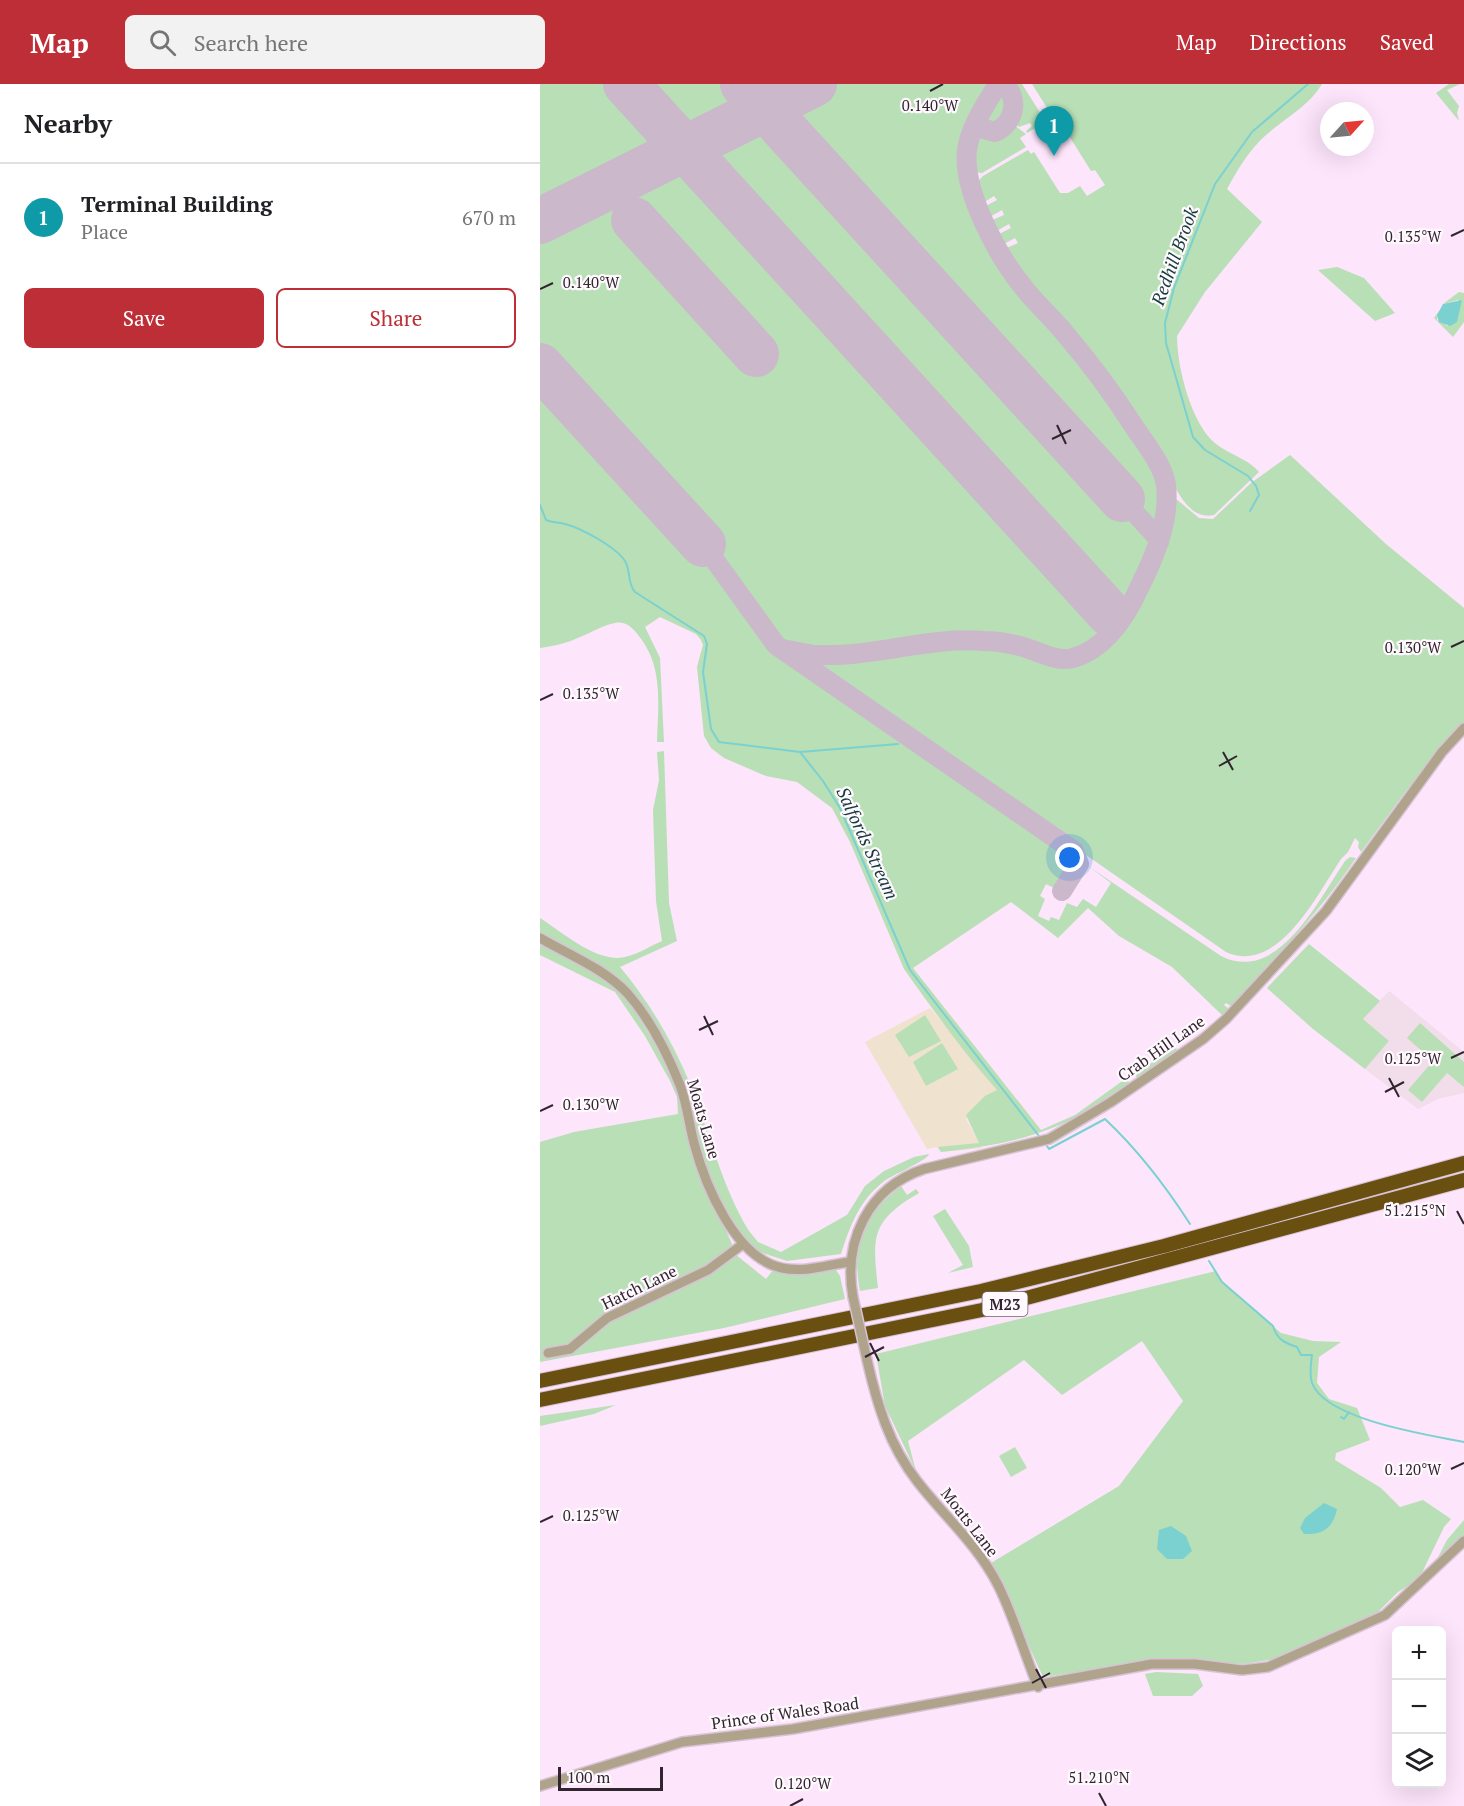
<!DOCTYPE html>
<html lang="en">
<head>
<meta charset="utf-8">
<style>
	:root { --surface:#fff; --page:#f2f2f2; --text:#202124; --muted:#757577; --line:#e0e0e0; --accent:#be2e37 }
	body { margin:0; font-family:"PT Serif",serif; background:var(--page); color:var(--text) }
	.controls { position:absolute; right:18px; bottom:18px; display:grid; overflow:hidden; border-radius:9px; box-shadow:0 6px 24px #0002 }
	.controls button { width:54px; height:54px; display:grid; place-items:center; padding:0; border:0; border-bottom:2px solid var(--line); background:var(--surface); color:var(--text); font:30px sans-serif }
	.compass { position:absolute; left:780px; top:18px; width:54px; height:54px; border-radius:50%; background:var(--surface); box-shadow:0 6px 24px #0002; rotate:63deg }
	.scale { position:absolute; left:18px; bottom:15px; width:105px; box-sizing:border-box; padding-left:6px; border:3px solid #30252f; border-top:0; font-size:16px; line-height:21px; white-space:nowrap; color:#30252f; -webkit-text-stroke:4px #fff9fe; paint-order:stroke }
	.you { position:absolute; left:530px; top:774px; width:21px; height:21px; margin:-15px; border:4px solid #fff; border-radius:50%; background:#1a73e8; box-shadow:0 0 0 9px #1a73e833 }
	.badge { display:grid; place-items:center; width:39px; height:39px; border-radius:50%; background:var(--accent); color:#fff; font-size:20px; font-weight:700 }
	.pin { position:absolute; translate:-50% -50px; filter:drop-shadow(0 2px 3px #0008) }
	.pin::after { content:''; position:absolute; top:32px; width:21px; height:18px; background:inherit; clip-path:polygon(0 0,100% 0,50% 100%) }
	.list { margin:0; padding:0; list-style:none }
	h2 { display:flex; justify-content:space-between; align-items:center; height:78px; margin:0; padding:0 24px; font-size:26px }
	h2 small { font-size:20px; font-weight:400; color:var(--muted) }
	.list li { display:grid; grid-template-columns:39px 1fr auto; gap:18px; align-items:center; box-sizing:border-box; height:108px; padding:0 24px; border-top:2px solid var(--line) }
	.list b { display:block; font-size:22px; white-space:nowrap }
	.list p { margin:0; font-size:20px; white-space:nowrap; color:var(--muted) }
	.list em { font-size:20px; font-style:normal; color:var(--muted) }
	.actions { display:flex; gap:12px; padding:18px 24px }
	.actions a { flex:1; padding:14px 0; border:2px solid var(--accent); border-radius:9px; text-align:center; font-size:21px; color:var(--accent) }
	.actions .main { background:var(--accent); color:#fff }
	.icon { flex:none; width:33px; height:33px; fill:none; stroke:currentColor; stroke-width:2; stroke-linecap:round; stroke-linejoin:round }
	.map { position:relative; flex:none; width:924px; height:1722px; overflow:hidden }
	header { display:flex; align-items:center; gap:36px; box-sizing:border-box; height:84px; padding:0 30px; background:var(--accent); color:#fff }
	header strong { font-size:28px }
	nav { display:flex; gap:33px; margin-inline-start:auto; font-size:21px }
	.search { width:420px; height:54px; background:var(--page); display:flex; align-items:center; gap:15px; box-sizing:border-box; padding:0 21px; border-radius:9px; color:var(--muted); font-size:22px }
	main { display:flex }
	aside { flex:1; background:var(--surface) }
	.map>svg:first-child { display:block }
	.commercial { fill:#f2ddeb }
	.industrial { fill:#efe2ce }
	.green { fill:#b8dfb6 }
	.water { fill:#7bd1d0 }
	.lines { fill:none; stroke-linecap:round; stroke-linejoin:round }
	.stream { stroke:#7bd1d0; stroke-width:2 }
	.taxiway { stroke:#ccb8cb; stroke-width:20 }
	.runway { stroke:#ccb8cb; stroke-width:46 }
	.minor-casing { stroke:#d8c2d6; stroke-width:12 }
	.highway-casing { stroke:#d8c2d6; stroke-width:16 }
	.minor { stroke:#b0a38b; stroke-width:9 }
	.highway { stroke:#694f10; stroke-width:14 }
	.minor-bridge-casing { stroke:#d8c2d6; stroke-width:12; stroke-linecap:butt }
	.minor-bridge { stroke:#b0a38b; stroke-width:9 }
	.ticks { fill:none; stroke:#30252f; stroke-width:2 }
	.labels { text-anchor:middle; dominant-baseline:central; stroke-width:4.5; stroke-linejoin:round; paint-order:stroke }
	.shield { fill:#fff9fe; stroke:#6e656d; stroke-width:1.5 }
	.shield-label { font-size:15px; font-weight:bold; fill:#30252f }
	.street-label { font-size:16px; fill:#30252f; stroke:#fff9fe }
	.water-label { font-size:18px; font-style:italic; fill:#133c3c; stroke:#fff9fe }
	.ticks-label { font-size:15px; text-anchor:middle; fill:#30252f; stroke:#fff9fe; stroke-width:4.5; stroke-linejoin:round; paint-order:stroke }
</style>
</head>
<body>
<header>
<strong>Map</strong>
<div class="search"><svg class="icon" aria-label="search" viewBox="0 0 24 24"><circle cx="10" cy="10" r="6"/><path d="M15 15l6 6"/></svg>Search here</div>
<nav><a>Map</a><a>Directions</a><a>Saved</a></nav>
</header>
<main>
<aside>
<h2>Nearby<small></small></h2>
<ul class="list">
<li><span class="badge" style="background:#0f9aa8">1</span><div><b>Terminal Building</b><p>Place</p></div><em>670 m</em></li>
</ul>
<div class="actions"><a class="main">Save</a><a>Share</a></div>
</aside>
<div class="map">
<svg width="924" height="1722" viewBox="0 0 924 1722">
	<rect width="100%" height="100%" fill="#fde5fb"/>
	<path class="commercial" d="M 849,907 L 924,968 L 924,1009 L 898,1015 L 878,1025 L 825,985 L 849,957 L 823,935 Z"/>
	<path class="industrial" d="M 390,924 L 458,1007 L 426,1035 L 442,1064 L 401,1068 L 397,1063 L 387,1065 L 325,958 Z"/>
	<path class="green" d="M 0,0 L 452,0 L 430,39 L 422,63 L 425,93 L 438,134 L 470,195 L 547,284 L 603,364 L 621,399 L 615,456 L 588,515 L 566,547 L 529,571 L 466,554 L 409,553 L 303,567 L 265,566 L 242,560 L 191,492 L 172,461 L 0,271 Z
		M 472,0 L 482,0 L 504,35 L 502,40 L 487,49 L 486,47 L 492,42 L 490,39 L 479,43 L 475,40 L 477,36 L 473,34 L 478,17 Z
		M 492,0 L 782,0 C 769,22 745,34 726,51 C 709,66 698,85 687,105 L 722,138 L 665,208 L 637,252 C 637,283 651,340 676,360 C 690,371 707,374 719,388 L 674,431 C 647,437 635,401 625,384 C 616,369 607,355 598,341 C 579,311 558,282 536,255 C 511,224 482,200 464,165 L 478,159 L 475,154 L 462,161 L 457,151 L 471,144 L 469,140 L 455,148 L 450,137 L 464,131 L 462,126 L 448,134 L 444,123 L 457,116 L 454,112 L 443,119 L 436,99 L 443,92 L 488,66 L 491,70 L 494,68 L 520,109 L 528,109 L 540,102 L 547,112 L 565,101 L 555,86 L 551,87 L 521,39 L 514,36 L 524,32 L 522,28 L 514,35 Z
		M 909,0 L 920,0 L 907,6 L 919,22 L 917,29 L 919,37 L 896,9 Z
		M 459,8 L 468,10 L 469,25 L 458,43 L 449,43 L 444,35 Z
		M 474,41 L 486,50 L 480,54 L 486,63 L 442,89 L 433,88 L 431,71 L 436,54 L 442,51 L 457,51 L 467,43 L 471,45 Z
		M 797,183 L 824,194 L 855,229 L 835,237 L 778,186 Z
		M 919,208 L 924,209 L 924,238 L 913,253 L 894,234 L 899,227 L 897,236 L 908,242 L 919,229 L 918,216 L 903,220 Z
		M 0,292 L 175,484 L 234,567 L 457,717 L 532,772 L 534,774 L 514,804 L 506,800 L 500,812 L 505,815 L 498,832 L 509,837 L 511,833 L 519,836 L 527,819 L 537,823 L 543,815 L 556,823 L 571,799 L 548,782 L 681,872 C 738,901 779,815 805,777 L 810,773 L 816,774 C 780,828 735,874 691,922 L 686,919 L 684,921 L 689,925 L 683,932 L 632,883 L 579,852 L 548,824 L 518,854 L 471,818 L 373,884 L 501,1046 L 535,1031 L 588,993 L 589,1001 C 526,1046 478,1060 401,1068 L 398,1063 L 439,1059 L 426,1031 L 445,1012 L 457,1006 C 423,968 393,926 364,885 L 310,758 L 292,724 L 257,698 L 226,692 L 184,674 L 171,664 L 164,652 L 157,583 L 163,561 L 161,556 L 156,550 L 120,533 L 105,543 L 120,574 L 124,658 L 117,658 C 118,620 124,582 98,551 C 92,543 85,537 75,539 C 63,541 51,549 40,553 C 28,559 14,562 0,564 Z
		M 750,371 L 846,460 L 924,524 L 924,638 L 866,707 L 821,768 L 818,763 L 819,758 L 815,754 L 808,768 L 801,775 C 778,809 738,892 686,868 L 275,583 L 277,578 L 281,576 C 334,575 387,561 440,561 C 472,561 497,578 524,580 C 572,583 614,493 625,455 C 628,442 628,428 631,415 L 635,414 L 659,434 L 673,435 L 711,399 Z
		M 124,667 L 129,819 L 137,857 L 80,883 C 110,919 133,958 151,1002 C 170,1050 182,1103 209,1147 L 218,1158 L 241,1168 L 307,1131 L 325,1102 L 344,1087 L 374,1073 L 389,1070 C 388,1076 352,1091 343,1098 C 319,1117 310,1142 301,1170 L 247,1177 L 217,1167 L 205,1157 L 187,1131 L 171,1097 L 160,1068 L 151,1031 L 91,908 L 0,850 L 0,834 C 22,848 51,874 78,874 C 94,873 108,863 122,857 L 116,817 L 113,726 L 119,696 L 117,668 Z
		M 769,860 L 840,917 L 823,935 L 849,957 L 825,985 L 773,945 L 727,904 Z
		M 0,861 L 49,884 L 74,900 L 89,917 L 131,987 L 172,1115 L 192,1160 L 190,1166 L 226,1195 L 234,1185 L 294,1183 L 300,1192 L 305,1215 L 184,1244 L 0,1278 L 0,1058 L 34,1048 L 138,1030 L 137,1013 L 130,997 L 105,952 L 75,908 L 0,871 Z
		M 385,931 L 401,957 L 369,973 L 355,951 Z
		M 880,939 L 924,978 L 924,1003 L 907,989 L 882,1018 L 868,1006 L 893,977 L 867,954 Z
		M 402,959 L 418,985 L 386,1002 L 373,978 Z
		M 636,964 L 638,968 L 599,995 L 593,990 Z
		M 361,1102 L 367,1111 L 376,1105 L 379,1109 C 331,1137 332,1152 338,1204 L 320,1207 C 311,1157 322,1133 361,1102 Z
		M 405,1125 L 429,1162 L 433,1183 L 408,1189 L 423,1181 L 393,1132 Z
		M 676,1187 L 682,1198 L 741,1249 L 773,1257 L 801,1258 L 779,1273 L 777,1299 L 789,1315 L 817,1324 L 830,1356 L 796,1369 L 795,1376 L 841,1404 L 860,1423 L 883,1416 L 911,1435 L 904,1443 L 879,1495 L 858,1508 L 838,1528 L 741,1574 L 703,1580 L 629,1575 L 503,1593 L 451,1479 L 579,1402 L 643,1317 L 602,1257 L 522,1311 L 484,1276 L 368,1357 L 376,1387 L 345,1322 L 336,1270 Z
		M 76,1321 L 54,1330 L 0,1342 L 0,1332 Z
		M 475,1363 L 487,1384 L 471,1393 L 459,1372 Z
		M 924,1436 L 924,1451 L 897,1475 L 907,1456 Z
		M 616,1588 L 658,1590 L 663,1602 L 652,1612 L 613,1612 L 605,1590 Z"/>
	<path class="water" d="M 922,216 L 917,238 L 910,242 L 899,238 L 897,231 L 903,220 Z
		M 784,1419 L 797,1425 C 793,1444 783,1451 764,1450 L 760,1444 L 765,1434 Z
		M 631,1442 L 646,1452 L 652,1467 L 643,1475 L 627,1475 L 617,1465 L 619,1446 Z"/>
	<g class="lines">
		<path class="stream" d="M 0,421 L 6,436 C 13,439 19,438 25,440 C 41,444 76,463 85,477 C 91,487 87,499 95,508 L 164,552 L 167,560 L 163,588 L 171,645 L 179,658 L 260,668 L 358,660
			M 710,427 L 719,411 L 716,402 L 708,392 L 665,366 L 653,353 L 626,259 L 625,239 L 634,204 L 675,100 L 712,48 L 768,0
			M 260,668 L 283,697 L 300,724 L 370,886 L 499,1052
			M 312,746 L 320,742
			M 507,1062 L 509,1065 L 565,1035 C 599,1067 625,1101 650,1140
			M 669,1177 L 682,1198 L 733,1242 C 737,1255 744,1259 757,1263 L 761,1271 L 772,1271 C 771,1280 769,1290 772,1299 C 786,1336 889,1351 924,1358
			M 801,1333 L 804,1335 L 809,1328"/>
		<path class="taxiway" d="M 433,46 L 437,43 L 455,48 C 475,39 480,13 463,0
			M 582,415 L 617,453 L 619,458
			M 163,460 L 236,561 L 534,767 L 539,780 L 522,807
			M 242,565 L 274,571 L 297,571 C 346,569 395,553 444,557 C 456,557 468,559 480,562 C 496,566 517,579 533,574 C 566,565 587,531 600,502 C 615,472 630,436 626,401 C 623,380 604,358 593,341 C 573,310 551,280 527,252 C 514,235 497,221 484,204 C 459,174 422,107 427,66 C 430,43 446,20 458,0"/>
		<path class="runway" d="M 86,0 L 569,529
			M 203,0 L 582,415
			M 94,136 L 216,270
			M 0,137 L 274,0
			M 0,282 L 163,460"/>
		<g class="minor-casing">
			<path id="minor" d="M 0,854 C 29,871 65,885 88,910 C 110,935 128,971 140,1001 C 147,1020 149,1040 154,1059 C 165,1101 195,1174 242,1184 C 264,1189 287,1181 309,1178
				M 313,1213 C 303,1157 328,1104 384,1085 L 509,1055 L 571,1018 L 663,955 L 686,935 L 786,827 L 902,668 L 924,644
				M 8,1269 L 30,1265 L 67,1234 L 168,1186 L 203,1160
				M 327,1276 C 337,1320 349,1361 377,1397 C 404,1432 437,1460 458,1501 C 474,1533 484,1569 498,1603
				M 0,1702 L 142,1658 L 253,1645 L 612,1580 L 655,1580 L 702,1586 L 728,1583 L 845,1531 L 924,1457"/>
		</g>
		<g class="highway-casing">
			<path id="highway" d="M 0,1297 L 441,1207 L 624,1162 L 924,1079
				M 0,1316 L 442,1226 L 924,1096"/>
		</g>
		<use href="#minor" class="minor"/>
		<use href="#highway" class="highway"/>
		<g class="minor-bridge-casing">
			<path id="minor-bridge" d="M 313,1213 L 327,1276"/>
		</g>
		<use href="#minor-bridge" class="minor-bridge"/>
	</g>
	<path class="ticks" d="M 390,7 L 403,0M 911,152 L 924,146M 0,205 L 13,199M 517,341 L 526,360M 512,355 L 531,346M 911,563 L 924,557M 0,616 L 13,610M 683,668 L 693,686M 679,682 L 697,672M 164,932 L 173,951M 159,946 L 178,937M 911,974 L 924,968M 849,994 L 859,1013M 845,1008 L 864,998M 0,1027 L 13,1021M 917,1127 L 924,1140M 330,1259 L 339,1277M 325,1273 L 344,1263M 911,1385 L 924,1379M 0,1438 L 13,1432M 496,1585 L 506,1604M 492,1599 L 510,1589M 559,1709 L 566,1722M 250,1722 L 263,1715"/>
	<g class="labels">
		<rect class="shield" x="442.5" y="1208" width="45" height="24" rx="4.5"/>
		<g class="shield-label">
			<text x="465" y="1220">M23</text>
		</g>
		<g class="street-label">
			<text transform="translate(621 964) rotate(-35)">Crab Hill Lane</text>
			<text transform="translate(164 1035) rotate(74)">Moats Lane</text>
			<text transform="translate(99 1203) rotate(-26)">Hatch Lane</text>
			<text transform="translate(430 1438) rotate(52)">Moats Lane</text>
			<text transform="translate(245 1629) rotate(-8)">Prince of Wales Road</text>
		</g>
		<g class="water-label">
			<text transform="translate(634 172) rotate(-70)">Redhill Brook</text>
			<text transform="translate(328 759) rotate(65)">Salfords Stream</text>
		</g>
	</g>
	<g class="ticks-label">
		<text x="390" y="27">0.140°W</text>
		<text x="873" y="158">0.135°W</text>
		<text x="51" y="204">0.140°W</text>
		<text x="873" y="569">0.130°W</text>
		<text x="51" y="615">0.135°W</text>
		<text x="873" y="980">0.125°W</text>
		<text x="51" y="1026">0.130°W</text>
		<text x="875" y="1132">51.215°N</text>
		<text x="873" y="1391">0.120°W</text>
		<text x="51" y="1437">0.125°W</text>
		<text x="559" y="1699">51.210°N</text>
		<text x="263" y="1705">0.120°W</text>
	</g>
</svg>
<div class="controls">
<button>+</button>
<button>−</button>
<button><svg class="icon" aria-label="layers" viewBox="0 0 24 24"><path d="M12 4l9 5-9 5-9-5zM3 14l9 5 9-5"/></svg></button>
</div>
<svg class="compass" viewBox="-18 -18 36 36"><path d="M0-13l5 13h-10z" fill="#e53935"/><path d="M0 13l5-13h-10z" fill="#757577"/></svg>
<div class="scale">100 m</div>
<div class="you"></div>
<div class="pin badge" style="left:514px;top:72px;background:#0f9aa8">1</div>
</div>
</main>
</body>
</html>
